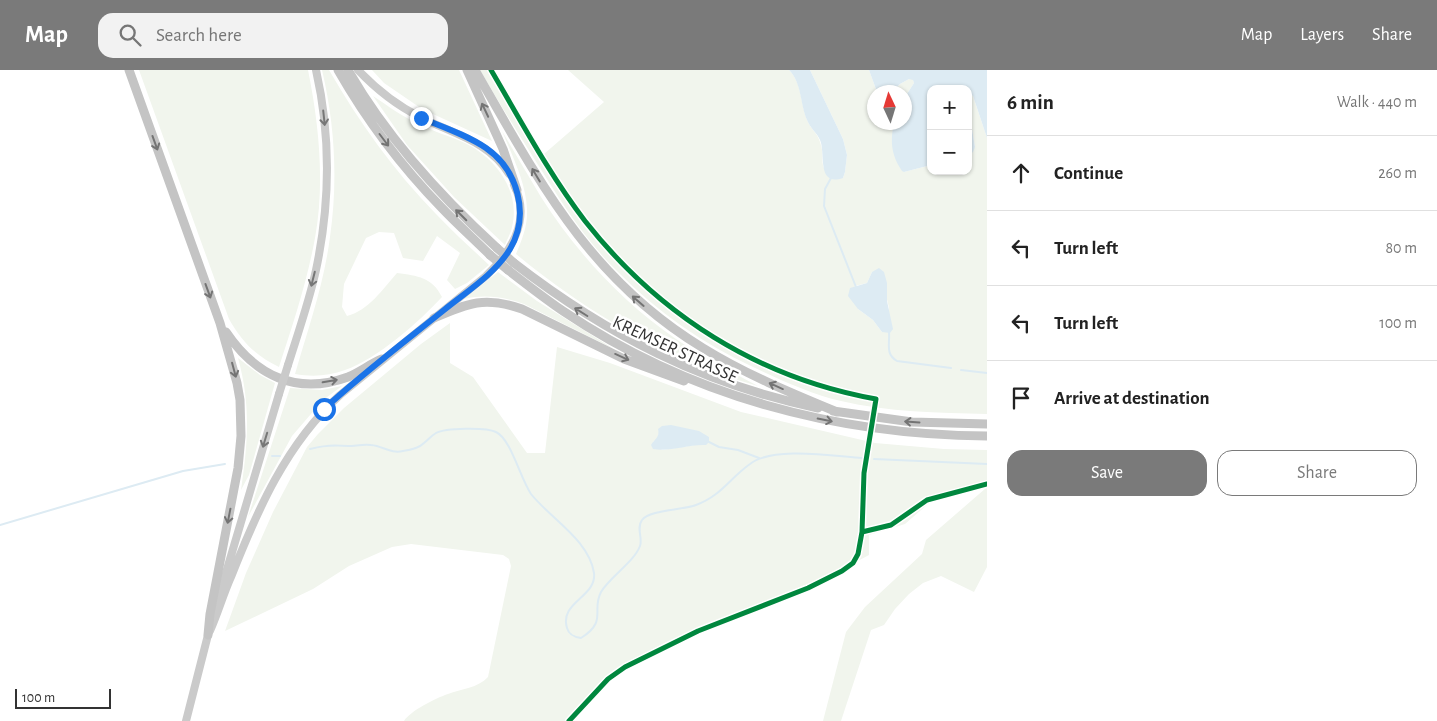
<!DOCTYPE html>
<html lang="en">
<head>
<meta charset="utf-8">
<style>
	:root { --surface:#fff; --page:#f2f2f2; --text:#222; --muted:#767676; --line:#e0e0e0; --accent:#7a7a7a }
	body { margin:0; font-family:"Alegreya Sans",sans-serif; background:var(--page); color:var(--text) }
	.controls { position:absolute; right:15px; top:15px; display:grid; overflow:hidden; border-radius:10px; box-shadow:0 1px 4px #0004 }
	.controls button { width:45px; height:45px; display:grid; place-items:center; padding:0; border:0; border-bottom:1px solid var(--line); background:var(--surface); color:var(--text); font:25px sans-serif }
	.compass { position:absolute; left:867px; top:15px; width:45px; height:45px; border-radius:50%; background:var(--surface); box-shadow:0 1px 4px #0004; rotate:356deg }
	.scale { position:absolute; left:15px; bottom:12px; width:96px; box-sizing:border-box; padding-left:5px; border:2px solid #333; border-top:0; font-size:14px; line-height:18px; white-space:nowrap; color:#333; -webkit-text-stroke:4px #fff; paint-order:stroke }
	.stop { position:absolute; width:15px; height:15px; margin:-11px; border:4px solid #1a73e8; border-radius:50%; background:#fff }
	.stop.end { background:#1a73e8; border-color:#fff; box-shadow:0 1px 5px #0008 }
	.list { margin:0; padding:0; list-style:none }
	h2 { display:flex; justify-content:space-between; align-items:center; height:65px; margin:0; padding:0 20px; font-size:21px }
	h2 small { font-size:16px; font-weight:400; color:var(--muted) }
	.list li { display:grid; grid-template-columns:32px 1fr auto; gap:15px; align-items:center; box-sizing:border-box; height:75px; padding:0 20px; border-top:1px solid var(--line) }
	.list b { display:block; font-size:19px; white-space:nowrap }
	.list em { font-size:16px; font-style:normal; color:var(--muted) }
	.actions { display:flex; gap:10px; padding:15px 20px }
	.actions a { flex:1; padding:11px 0; border:1px solid var(--accent); border-radius:15px; text-align:center; font-size:18px; color:var(--accent) }
	.actions .main { background:var(--accent); color:#fff }
	.icon { flex:none; width:28px; height:28px; fill:none; stroke:currentColor; stroke-width:2; stroke-linecap:round; stroke-linejoin:round }
	.map { position:relative; flex:none; width:987px; height:651px; overflow:hidden }
	header { display:flex; align-items:center; gap:30px; box-sizing:border-box; height:70px; padding:0 25px; background:var(--accent); color:#fff }
	header strong { font-size:24px }
	nav { display:flex; gap:28px; margin-inline-start:auto; font-size:18px }
	.search { width:350px; height:45px; background:var(--page); display:flex; align-items:center; gap:12px; box-sizing:border-box; padding:0 18px; border-radius:15px; color:var(--muted); font-size:19px }
	main { display:flex }
	aside { flex:1; background:var(--surface) }
	.map>svg:first-child { display:block }
	.green { fill:#f1f5ed; fill-rule:evenodd }
	.water { fill:#ddebf3 }
	.lines { fill:none; stroke-linecap:round; stroke-linejoin:round }
	.stream { stroke:#ddebf3; stroke-width:2 }
	.major { stroke:#cacaca; stroke-width:8 }
	.highway { stroke:#c4c4c4; stroke-width:9 }
	.major-bridge { stroke:#cacaca; stroke-width:8 }
	.highway-bridge { stroke:#c4c4c4; stroke-width:9 }
	.cycleway-casing { stroke:#fff; stroke-width:8 }
	.cycleway { stroke:#00873e; stroke-width:5 }
	.oneway { stroke:#747474 }
	.oneway2 { stroke:#777 }
	.route { stroke:#1a73e8; stroke-width:6 }
	.labels { text-anchor:middle; dominant-baseline:central; stroke-width:5; stroke-linejoin:round; paint-order:stroke }
	.street-label { font-size:18px; fill:#333; stroke:#fff }
</style>
</head>
<body>
<header>
<strong>Map</strong>
<div class="search"><svg class="icon" aria-label="search" viewBox="0 0 24 24"><circle cx="10" cy="10" r="6"/><path d="M15 15l6 6"/></svg>Search here</div>
<nav><a>Map</a><a>Layers</a><a>Share</a></nav>
</header>
<main>
<div class="map">
<svg width="987" height="651" viewBox="0 0 987 651">
	<rect width="100%" height="100%" fill="#fff"/>
	<path class="green" d="M 139,0 L 308,0 C 319,54 325,113 315,168 C 307,212 293,254 279,297 C 255,285 242,272 229,249 Z
		M 322,0 L 329,0 C 359,52 394,101 436,144 C 453,162 471,178 489,195 L 467,213 L 455,219 L 447,210 L 460,183 L 437,166 L 423,191 L 403,188 L 394,163 L 379,162 L 366,168 L 344,214 L 342,237 L 347,246 C 369,240 382,220 397,203 C 418,206 432,207 442,227 C 419,252 377,289 345,300 C 329,306 312,307 295,304 C 308,259 324,214 330,167 C 338,111 335,55 322,0 Z
		M 372,0 L 459,0 L 492,71 L 422,39 L 384,13 Z
		M 480,0 L 494,0 L 544,84 L 604,32 L 568,0 L 789,0 C 803,14 800,35 808,52 C 811,59 818,64 820,72 C 826,88 817,94 831,108 L 843,108 L 845,102 L 847,85 L 843,69 L 810,0 L 869,0 L 877,22 L 874,22 L 874,52 L 894,53 L 893,59 L 904,102 L 931,95 L 931,101 L 968,101 L 968,86 L 975,77 L 968,35 L 968,26 L 969,24 L 973,26 L 987,68 L 987,344 C 938,343 888,342 841,331 C 813,325 778,309 753,297 C 702,273 657,242 618,202 C 584,169 560,130 535,90 C 516,60 498,31 480,0 ZM 872,202 L 887,213 L 886,225 L 889,238 L 882,262 L 873,250 L 858,239 L 855,216 L 867,213 Z
		M 909,9 L 913,9 L 914,13 L 905,27 L 904,22 L 892,22 L 900,14 Z
		M 373,26 C 388,36 403,47 419,54 C 434,62 450,66 465,73 C 496,88 521,122 512,157 C 511,163 507,169 505,175 L 454,127 L 407,75 Z
		M 502,61 C 515,83 528,105 541,127 C 576,182 622,232 676,269 C 702,287 730,301 758,316 C 668,290 587,243 516,184 C 522,170 528,155 527,139 C 526,113 512,85 502,61 Z
		M 498,202 L 537,231 L 614,279 L 524,234 C 504,227 485,224 464,229 Z
		M 450,253 L 450,293 L 473,307 L 527,383 L 545,383 L 557,277 L 610,293 L 741,342 L 875,373 L 944,379 L 987,380 L 987,497 L 974,522 L 941,506 L 923,513 L 909,524 L 895,539 L 884,555 L 871,560 L 841,651 L 823,651 L 846,562 L 865,537 L 922,484 L 926,470 L 986,418 L 984,413 L 943,425 L 928,434 L 905,454 L 869,465 L 869,485 L 856,492 L 852,492 C 806,523 750,537 698,558 C 673,568 646,582 623,596 C 600,610 586,633 565,651 L 404,651 C 410,641 436,628 448,624 C 461,619 478,618 488,607 L 511,496 L 509,489 L 503,485 L 411,474 L 392,477 L 349,496 L 313,519 L 225,561 L 246,503 L 273,442 L 307,377 L 318,364 L 344,338 L 421,274 ZM 659,363 L 706,375 L 695,375 L 662,380 L 653,372 L 657,369 Z
		M 238,288 L 260,305 L 275,313 L 249,405 L 241,420 C 248,372 251,335 238,288 Z
		M 342,316 L 323,330 L 292,366 L 248,447 L 290,318 L 322,320 Z"/>
	<path class="water" d="M 789,0 L 810,0 L 843,69 L 847,85 L 845,102 L 843,108 C 816,117 826,83 820,70 C 817,63 810,58 807,50 C 800,34 802,13 789,0 Z
		M 869,0 L 987,0 L 987,68 L 973,26 L 970,24 L 968,26 L 968,19 L 931,19 L 931,95 L 904,102 L 902,101 C 891,85 890,71 894,53 L 904,52 L 905,27 L 914,13 L 913,10 L 909,9 L 900,14 L 892,22 L 877,22 Z
		M 968,35 L 975,77 L 973,82 L 968,86 Z
		M 879,198 L 884,202 L 887,213 L 887,231 L 893,259 L 890,263 L 882,262 L 873,250 L 858,239 L 848,226 L 850,218 L 867,213 L 872,202 Z
		M 671,355 L 699,361 L 709,367 L 709,372 L 706,375 C 688,374 671,382 653,379 L 651,375 C 655,369 660,367 658,359 L 662,356 Z"/>
	<g class="lines">
		<path class="stream" d="M 831,108 L 825,119 L 824,136 L 856,217
			M 889,262 C 890,274 885,284 897,291 L 951,298
			M 961,300 L 987,303
			M 709,372 L 719,377 L 738,380 L 759,388
			M 310,379 C 324,375 334,375 348,376 C 355,376 363,374 371,375 C 383,376 391,384 403,381 C 411,380 419,378 424,373 C 428,370 431,366 436,363 C 445,358 486,357 496,362 C 511,369 520,408 531,424 C 551,449 589,470 594,503 C 597,527 559,532 567,558 C 569,565 574,567 581,568 C 608,551 591,541 601,522 C 610,507 634,492 640,476 C 643,468 636,458 642,450 C 649,440 683,440 696,435 C 721,426 730,408 750,394 C 773,376 833,386 862,388
			M 272,386 L 280,386
			M 874,389 L 987,394
			M 0,455 L 183,401 L 225,394"/>
		<path class="major" d="M 358,0 C 376,19 396,35 420,47 C 453,64 489,71 509,104
			M 288,295 C 298,263 309,232 316,200 C 330,134 331,66 316,0
			M 217,533 L 279,324
			M 210,561 C 218,543 223,525 231,507 C 257,441 286,374 340,325 L 486,206 C 510,183 532,150 514,115
			M 186,651 L 209,561"/>
		<path class="highway" d="M 129,0 L 220,253 L 237,313 L 240,330 L 241,366 L 238,398 L 210,544 L 208,565
			M 338,0 C 366,49 401,96 441,137 C 457,154 474,169 490,185
			M 348,0 C 387,68 439,125 497,178
			M 467,0 L 503,79 L 517,120
			M 475,0 C 539,111 589,209 703,278 C 745,304 791,323 837,342
			M 514,193 C 607,265 703,314 818,338
			M 508,200 C 526,214 544,228 563,241 C 689,326 836,365 987,366
			M 434,248 C 468,233 485,226 522,239 L 624,289 L 684,311
			M 226,262 C 255,305 296,326 348,307 C 360,302 370,294 382,289
			M 833,341 L 912,352 L 987,354"/>
		<path class="major-bridge" d="M 279,324 L 288,295"/>
		<path class="highway-bridge" d="M 497,178 L 514,193
			M 490,185 L 508,200"/>
		<g class="cycleway-casing">
			<path id="cycleway" d="M 491,0 C 521,51 549,104 585,151 C 659,245 758,308 876,329 L 864,403 L 862,462 L 858,484 L 853,493 L 842,501 L 808,518 L 698,561 L 625,597 L 608,609 L 569,651
				M 862,462 L 891,455 L 927,430 L 987,414"/>
		</g>
		<use href="#cycleway" class="cycleway"/>
	</g>
	<defs><path id="oneway-shaft" d="M-6 0H5M1.5-3L5.5 0L1.5 3" fill="none" stroke-width="1.6" stroke-linecap="round" stroke-linejoin="round" transform="scale(1.25)"/></defs>
	<g class="oneway">
		<use href="#oneway-shaft" transform="translate(485 40) rotate(-115)"/>
		<use href="#oneway-shaft" transform="translate(384 70) rotate(53)"/>
		<use href="#oneway-shaft" transform="translate(155 73) rotate(70)"/>
		<use href="#oneway-shaft" transform="translate(536 105) rotate(-121)"/>
		<use href="#oneway-shaft" transform="translate(461 145) rotate(-135)"/>
		<use href="#oneway-shaft" transform="translate(208 221) rotate(70)"/>
		<use href="#oneway-shaft" transform="translate(638 231) rotate(-139)"/>
		<use href="#oneway-shaft" transform="translate(581 242) rotate(-148)"/>
		<use href="#oneway-shaft" transform="translate(622 287) rotate(24)"/>
		<use href="#oneway-shaft" transform="translate(234 300) rotate(75)"/>
		<use href="#oneway-shaft" transform="translate(330 311) rotate(-10)"/>
		<use href="#oneway-shaft" transform="translate(776 316) rotate(-156)"/>
		<use href="#oneway-shaft" transform="translate(825 350) rotate(11)"/>
		<use href="#oneway-shaft" transform="translate(912 352) rotate(-176)"/>
		<use href="#oneway-shaft" transform="translate(229 446) rotate(101)"/>
	</g>
	<g class="oneway2">
		<use href="#oneway-shaft" transform="translate(324 48) rotate(84)"/>
		<use href="#oneway-shaft" transform="translate(313 209) rotate(104)"/>
		<use href="#oneway-shaft" transform="translate(265 370) rotate(107)"/>
	</g>
	<g class="lines">
		<path class="route" d="M 324,339 C 362,304 403,273 444,240 C 466,222 495,204 510,179 C 530,145 518,100 486,78 C 467,65 443,57 421,48"/>
	</g>
	<g class="labels">
		<g class="street-label">
			<text transform="translate(675 280) rotate(25)">KREMSER STRASSE</text>
		</g>
	</g>
</svg>
<div class="controls">
<button>+</button>
<button>−</button>
</div>
<svg class="compass" viewBox="-18 -18 36 36"><path d="M0-13l5 13h-10z" fill="#e53935"/><path d="M0 13l5-13h-10z" fill="#767676"/></svg>
<div class="scale">100 m</div>
<div class="stop" style="left:324px;top:339px"></div>
<div class="stop end" style="left:421px;top:48px"></div>
</div>
<aside>
<h2>6 min<small>Walk · 440 m</small></h2>
<ul class="list">
<li><svg class="icon" aria-label="ahead" viewBox="0 0 24 24"><path d="M12 20V5M6 11l6-6 6 6"/></svg><div><b>Continue</b></div><em>260 m</em></li>
<li><svg class="icon" aria-label="left" viewBox="0 0 24 24"><path d="M17 20v-9H6M10 6l-5 5 5 5"/></svg><div><b>Turn left</b></div><em>80 m</em></li>
<li><svg class="icon" aria-label="left" viewBox="0 0 24 24"><path d="M17 20v-9H6M10 6l-5 5 5 5"/></svg><div><b>Turn left</b></div><em>100 m</em></li>
<li><svg class="icon" aria-label="arrive" viewBox="0 0 24 24"><path d="M6 21V4h12l-3 4 3 4H6"/></svg><div><b>Arrive at destination</b></div></li>
</ul>
<div class="actions"><a class="main">Save</a><a>Share</a></div>
</aside>
</main>
</body>
</html>
